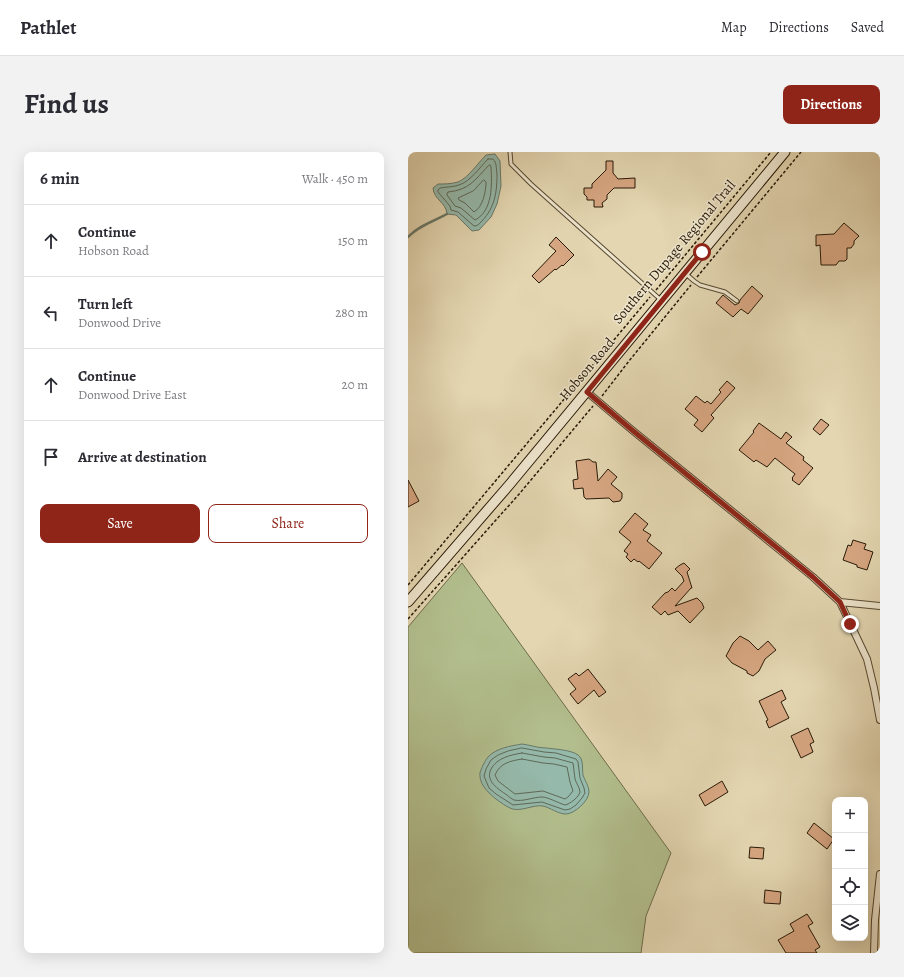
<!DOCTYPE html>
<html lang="en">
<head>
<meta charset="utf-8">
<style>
	:root { --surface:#fff; --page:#f2f2f3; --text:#2b2b33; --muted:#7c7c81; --line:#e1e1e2; --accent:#8f2418 }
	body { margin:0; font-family:Alegreya,serif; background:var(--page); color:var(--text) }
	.controls { position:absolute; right:12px; bottom:12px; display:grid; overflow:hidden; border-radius:8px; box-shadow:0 4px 16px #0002 }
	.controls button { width:36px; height:36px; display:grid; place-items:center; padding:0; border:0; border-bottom:1px solid var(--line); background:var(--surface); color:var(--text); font:20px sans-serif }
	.stop { position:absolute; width:12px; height:12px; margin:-9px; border:3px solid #8f2418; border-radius:50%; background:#fff }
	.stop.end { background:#8f2418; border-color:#fff; box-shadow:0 1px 4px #0008 }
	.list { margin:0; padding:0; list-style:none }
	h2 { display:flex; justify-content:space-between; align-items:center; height:52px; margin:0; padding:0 16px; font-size:17px }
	h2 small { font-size:13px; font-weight:400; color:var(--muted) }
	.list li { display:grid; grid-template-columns:26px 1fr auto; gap:12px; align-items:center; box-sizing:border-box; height:72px; padding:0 16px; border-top:1px solid var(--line) }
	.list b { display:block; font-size:15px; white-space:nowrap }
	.list p { margin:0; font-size:13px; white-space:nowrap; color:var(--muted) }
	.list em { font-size:13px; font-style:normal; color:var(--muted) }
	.actions { display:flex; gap:8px; padding:12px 16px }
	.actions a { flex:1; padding:9px 0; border:1px solid var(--accent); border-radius:8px; text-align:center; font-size:14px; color:var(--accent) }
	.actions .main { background:var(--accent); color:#fff }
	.icon { flex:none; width:22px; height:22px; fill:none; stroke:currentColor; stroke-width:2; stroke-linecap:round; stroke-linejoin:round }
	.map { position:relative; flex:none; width:472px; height:801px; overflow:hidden; border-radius:8px }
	header { display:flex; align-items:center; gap:24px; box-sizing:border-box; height:56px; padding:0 20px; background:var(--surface); border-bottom:1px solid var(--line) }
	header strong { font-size:19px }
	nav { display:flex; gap:22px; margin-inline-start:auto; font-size:14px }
	.intro { display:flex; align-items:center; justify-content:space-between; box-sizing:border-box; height:96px; padding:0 24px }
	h1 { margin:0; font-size:28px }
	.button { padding:10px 18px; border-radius:8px; background:var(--accent); color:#fff; font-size:14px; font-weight:700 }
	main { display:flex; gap:24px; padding:0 24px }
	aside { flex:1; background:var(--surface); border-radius:8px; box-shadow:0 4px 16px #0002 }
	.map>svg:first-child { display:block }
	.green { fill:#b2be8d; stroke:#6d6c4a }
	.water { fill:#95b9ab; stroke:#697969 }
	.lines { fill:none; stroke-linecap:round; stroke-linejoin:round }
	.shore { stroke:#5e6958; stroke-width:1 }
	.stream { stroke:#697969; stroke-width:2.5 }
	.building { fill:#d7a682; stroke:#281906 }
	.service-casing { stroke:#574831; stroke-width:5 }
	.minor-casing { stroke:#574831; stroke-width:8 }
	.secondary-casing { stroke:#281906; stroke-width:11 }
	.path { stroke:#281906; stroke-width:1.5; stroke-dasharray:3 2; stroke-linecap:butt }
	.service { stroke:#ede4cc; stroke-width:3 }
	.minor { stroke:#ede4cc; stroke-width:6 }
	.secondary { stroke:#ede4cc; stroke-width:9 }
	.route { stroke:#8f2418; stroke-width:5 }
	.labels { text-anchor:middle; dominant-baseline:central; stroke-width:3; stroke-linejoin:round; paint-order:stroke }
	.street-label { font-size:14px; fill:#281906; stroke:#ede4cc }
</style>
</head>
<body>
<header>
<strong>Pathlet</strong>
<nav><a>Map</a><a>Directions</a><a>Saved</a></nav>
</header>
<div class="intro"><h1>Find us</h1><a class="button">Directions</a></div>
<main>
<aside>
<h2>6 min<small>Walk · 450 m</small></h2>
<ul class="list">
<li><svg class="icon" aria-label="ahead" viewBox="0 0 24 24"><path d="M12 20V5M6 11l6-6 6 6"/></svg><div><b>Continue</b><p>Hobson Road</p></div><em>150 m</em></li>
<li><svg class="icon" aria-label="left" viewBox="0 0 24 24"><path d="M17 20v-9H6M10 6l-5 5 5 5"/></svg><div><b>Turn left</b><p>Donwood Drive</p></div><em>280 m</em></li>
<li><svg class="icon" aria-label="ahead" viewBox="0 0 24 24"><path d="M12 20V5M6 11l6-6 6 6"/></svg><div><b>Continue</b><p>Donwood Drive East</p></div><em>20 m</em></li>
<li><svg class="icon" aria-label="arrive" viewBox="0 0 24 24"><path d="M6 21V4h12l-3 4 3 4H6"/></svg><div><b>Arrive at destination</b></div></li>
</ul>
<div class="actions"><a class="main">Save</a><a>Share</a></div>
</aside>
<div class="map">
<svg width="472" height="801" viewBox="0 0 472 801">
	<rect width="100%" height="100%" fill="#e3d6b1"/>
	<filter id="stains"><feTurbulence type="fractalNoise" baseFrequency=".005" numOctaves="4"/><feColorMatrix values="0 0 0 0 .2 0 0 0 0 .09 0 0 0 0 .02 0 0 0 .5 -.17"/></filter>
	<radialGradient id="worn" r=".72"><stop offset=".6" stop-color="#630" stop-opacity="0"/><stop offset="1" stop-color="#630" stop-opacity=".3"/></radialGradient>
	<path class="green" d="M 54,411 L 263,701 L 238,764 L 233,801 L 0,801 L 0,475 Z"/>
	<path class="water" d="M 87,2 L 92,9 L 93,34 L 89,52 L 83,65 L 71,78 L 64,79 L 48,63 L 39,62 C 38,50 26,48 25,36 L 30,32 C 36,32 43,32 50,30 C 60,26 70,11 78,3 Z
		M 114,592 C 122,593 130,596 138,596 C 146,597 164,598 170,603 C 176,607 174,617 175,623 C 177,629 181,634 181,640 C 181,649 166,662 158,662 C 150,662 143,656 135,654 C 126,652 111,661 102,656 C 92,651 72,637 72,624 C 71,621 74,616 75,613 C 77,610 78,607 80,605 C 88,596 103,594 114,592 Z"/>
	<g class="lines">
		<path class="shore" d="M 80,7 L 85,7 C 89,11 88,16 89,22 C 89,40 87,55 74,69 C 71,72 70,74 66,74 L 50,60 L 43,58 L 42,54 L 30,40 L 30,38 L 32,36 C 38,35 45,35 51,33 C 63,29 71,16 80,7 Z
			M 82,13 L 83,15 C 84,32 85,59 67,68 L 53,56 L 47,54 L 39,43 L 39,42 L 40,40 C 61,38 67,28 80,14 Z
			M 76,28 L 78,30 C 78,39 75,55 66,60 L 57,51 L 51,48 L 50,46 L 65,39 Z
			M 114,596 L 136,600 L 148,601 L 168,607 L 170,610 L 172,626 L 176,636 L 177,641 L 174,646 L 168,653 L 162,657 L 157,658 L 134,650 L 105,653 L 88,642 L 81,636 L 76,624 L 78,617 L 83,608 L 90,603 L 100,599 Z
			M 114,601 L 136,605 L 147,606 L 165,611 C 166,616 166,622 167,627 C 168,631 172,636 172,640 C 171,645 162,652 157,653 C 150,651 140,645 134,645 C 126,645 114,650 106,648 C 104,647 101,645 99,643 C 90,637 77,629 83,617 C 89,606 102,603 114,601 Z
			M 114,607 L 135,611 L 146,612 L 159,615 L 162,630 L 165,639 L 160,645 L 157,647 L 135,639 L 107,642 L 90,629 L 87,623 C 92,611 102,609 114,607 Z"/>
		<path class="stream" d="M 0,85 C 10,74 26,69 39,62"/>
	</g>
	<path class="building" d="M 198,9 L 205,9 L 205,21 L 210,27 L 227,26 L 227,36 L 206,36 L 199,43 L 199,47 L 194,51 L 195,55 L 186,55 L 186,48 L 179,48 L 179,45 L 176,42 L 176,36 L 184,36 L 184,32 L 198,18 Z
		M 436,71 L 451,84 L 446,89 L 446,92 L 443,96 L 439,96 L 439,107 L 437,109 L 431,109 L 428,113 L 413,113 L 412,93 L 408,94 L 408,83 L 426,82 Z
		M 148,85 L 166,103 L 155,114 L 154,113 L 148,118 L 147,117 L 131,131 L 124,124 L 148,99 L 141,93 Z
		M 344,134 L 355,144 L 340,162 L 333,157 L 325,165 L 308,151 L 315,143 L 327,153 L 331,151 L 332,148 Z
		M 319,229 L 327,236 L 303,263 L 306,266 L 294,280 L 286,273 L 290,268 L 277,257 L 288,244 L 297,251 L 299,249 L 303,252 L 313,240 L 311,238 Z
		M 413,267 L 421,273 L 412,283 L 405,277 Z
		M 351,271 L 373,287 L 378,280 L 384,285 L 378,291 L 396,305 L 395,308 L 405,316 L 391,333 L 384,328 L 385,327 L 384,326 L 387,322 L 367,306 L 359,315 L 348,308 L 346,310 L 331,298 L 346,280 L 345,279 Z
		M 181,307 L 185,310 L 188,310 L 190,329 L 200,317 L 209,325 L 203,332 L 214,341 L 214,346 L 212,349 L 205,350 L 201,346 L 178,347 L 176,345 L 175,336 L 166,337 L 165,328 L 170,327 L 168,309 Z
		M 0,328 L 11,349 L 0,355 Z
		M 227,361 L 240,372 L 235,378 L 243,383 L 239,389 L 254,401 L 241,417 L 231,409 L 230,410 L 226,407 L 223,410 L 218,405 L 220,402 L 216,399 L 223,390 L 211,380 Z
		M 445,388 L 458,392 L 456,397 L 465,400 L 459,418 L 449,415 L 449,413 L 435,408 L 440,393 L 443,394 Z
		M 276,411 L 282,417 L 279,420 L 284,436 L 283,436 L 267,454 L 289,446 L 294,451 L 296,456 L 282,471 L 270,459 L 260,463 L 257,459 L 253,463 L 244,455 L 257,441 L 260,440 L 264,436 L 267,439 L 276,429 L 274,424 L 267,417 L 272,413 Z
		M 332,484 L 341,489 L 350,498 L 360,489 L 368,498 L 357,507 L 351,519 L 345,524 L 339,521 L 339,519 L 324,511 L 318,504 L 325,491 Z
		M 180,517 L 198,540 L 191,545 L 186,538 L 170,552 L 162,542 L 168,537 L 160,527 L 168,521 L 171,524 Z
		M 374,538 L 378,547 L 373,550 L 381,566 L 361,576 L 358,569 L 360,568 L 351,549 Z
		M 400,576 L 406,590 L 402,592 L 405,600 L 393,606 L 383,584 Z
		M 314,629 L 320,640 L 297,654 L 291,643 Z
		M 406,671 L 426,687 L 419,697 L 399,681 Z
		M 342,695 L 356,696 L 355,707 L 341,706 Z
		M 357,738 L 373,740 L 372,752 L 356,751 Z
		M 399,762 L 405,771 L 400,774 L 412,795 L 407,798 L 409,801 L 378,801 L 370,788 L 386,779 L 382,772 Z"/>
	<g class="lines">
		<g class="service-casing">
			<path id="service" d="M 102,0 L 103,12 L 123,32 L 253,148
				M 278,122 L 286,129 L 292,133 L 317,140 L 329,149"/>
		</g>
		<g class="minor-casing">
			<path id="minor" d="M 179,240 L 224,278 L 405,425 L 432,450 L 459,507 L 466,536 L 472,568
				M 432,450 L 472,454
				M 466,801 L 467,768 L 472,722"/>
		</g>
		<g class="secondary-casing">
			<path id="secondary" d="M 0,450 L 102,332 L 377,0"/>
		</g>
		<path class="path" d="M 289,125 L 393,0
			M 248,138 L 363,0
			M 194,244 L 221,209 L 283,133
			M 0,433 L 242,145
			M 0,467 L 112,341 L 185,254"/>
		<use href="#service" class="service"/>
		<use href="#minor" class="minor"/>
		<use href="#secondary" class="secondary"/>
	</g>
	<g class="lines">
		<path class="route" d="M 294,100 L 179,240 L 224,278 L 405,425 L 432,450 L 442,472"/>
	</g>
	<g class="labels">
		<g class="street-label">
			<text transform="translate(266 100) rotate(-50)">Southern Dupage Regional Trail</text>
			<text transform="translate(179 217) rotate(-50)">Hobson Road</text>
		</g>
	</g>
	<rect width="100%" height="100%" filter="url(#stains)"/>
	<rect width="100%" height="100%" fill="url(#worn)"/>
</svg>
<div class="controls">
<button>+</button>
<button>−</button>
<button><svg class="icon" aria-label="locate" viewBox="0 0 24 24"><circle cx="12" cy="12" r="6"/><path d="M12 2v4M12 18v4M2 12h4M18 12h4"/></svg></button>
<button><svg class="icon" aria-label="layers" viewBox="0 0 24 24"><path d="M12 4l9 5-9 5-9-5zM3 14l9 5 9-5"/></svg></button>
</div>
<div class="stop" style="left:294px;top:100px"></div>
<div class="stop end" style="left:442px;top:472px"></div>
</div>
</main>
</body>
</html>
